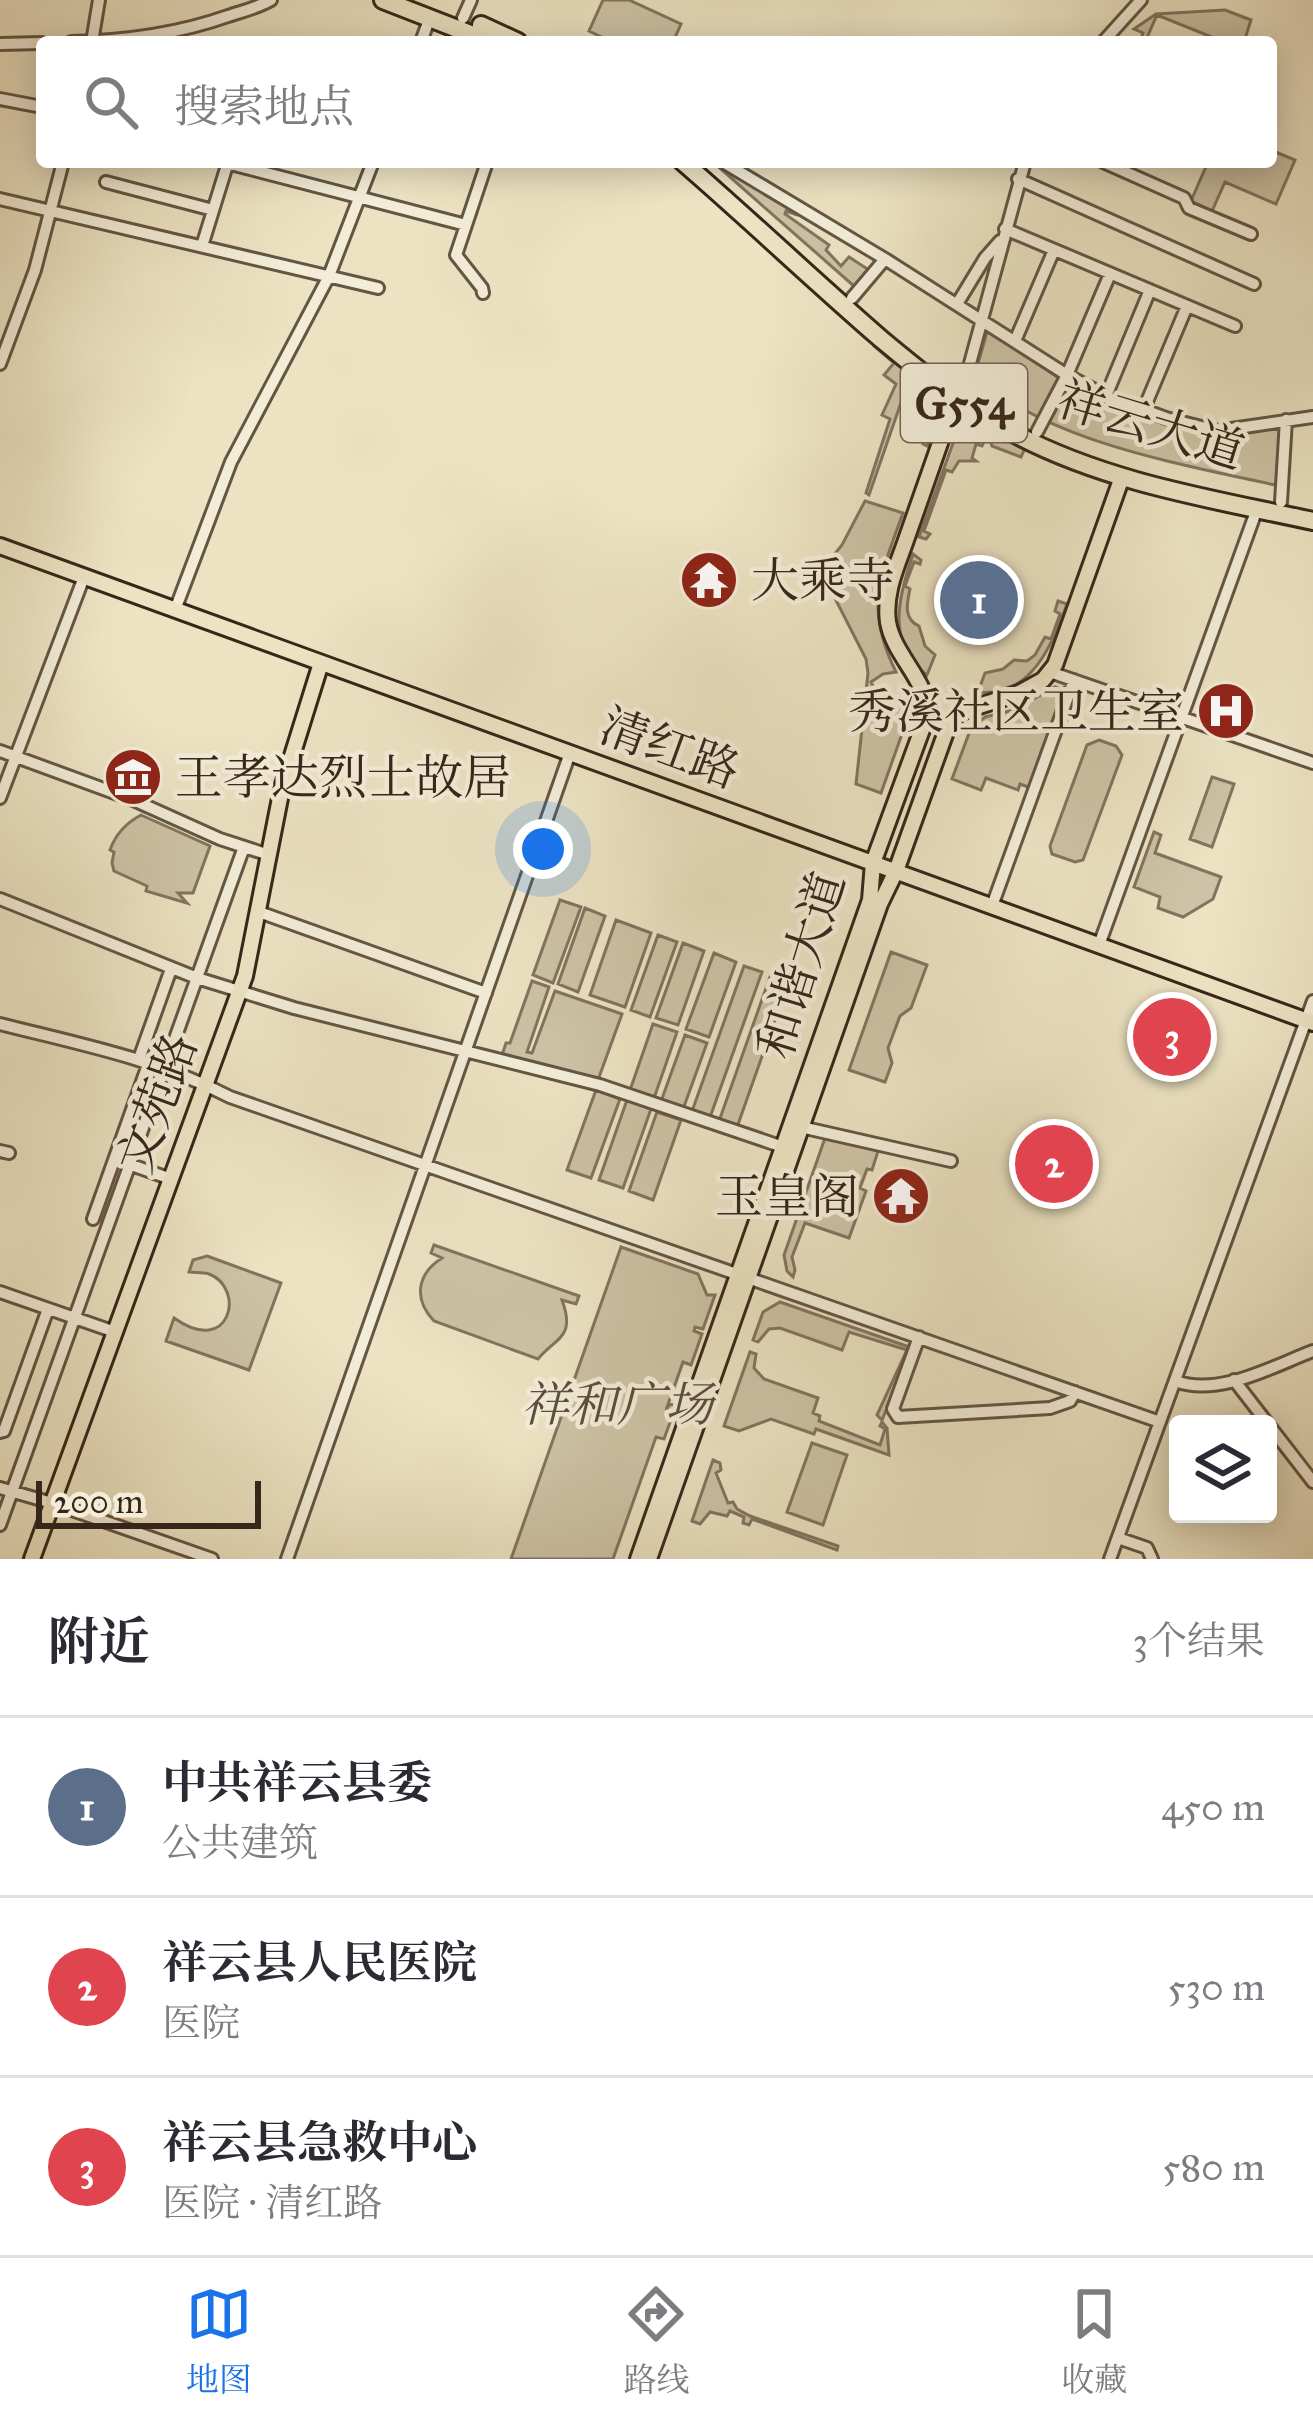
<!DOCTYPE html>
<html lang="zh">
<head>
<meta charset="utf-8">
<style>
	:root { --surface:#fff; --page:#f2f2f3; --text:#2b2b33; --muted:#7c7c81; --line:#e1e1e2; --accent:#1a73e8 }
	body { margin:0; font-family:"IM FELL Great Primer","Noto Serif SC",serif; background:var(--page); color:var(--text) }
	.controls { position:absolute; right:36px; bottom:36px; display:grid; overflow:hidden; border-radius:12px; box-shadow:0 6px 30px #0003 }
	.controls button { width:108px; height:108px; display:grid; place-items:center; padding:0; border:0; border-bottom:3px solid var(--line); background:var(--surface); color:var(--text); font:60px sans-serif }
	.scale { position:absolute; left:36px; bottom:30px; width:225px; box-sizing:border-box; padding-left:12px; border:6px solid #37261a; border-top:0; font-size:33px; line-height:42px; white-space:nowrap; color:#37261a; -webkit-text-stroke:9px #f3edd8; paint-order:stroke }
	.you { position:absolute; left:543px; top:849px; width:42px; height:42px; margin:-30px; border:9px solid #fff; border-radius:50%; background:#1a73e8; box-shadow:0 0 0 18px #1a73e833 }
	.badge { display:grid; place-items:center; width:78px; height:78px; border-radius:50%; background:var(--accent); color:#fff; font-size:39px; font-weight:700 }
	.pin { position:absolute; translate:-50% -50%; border:6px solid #fff; box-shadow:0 3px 12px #0006 }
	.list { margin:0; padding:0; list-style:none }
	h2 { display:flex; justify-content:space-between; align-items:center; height:156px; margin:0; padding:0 48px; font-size:51px }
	h2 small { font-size:39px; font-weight:400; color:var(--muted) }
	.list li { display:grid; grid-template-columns:78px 1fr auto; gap:36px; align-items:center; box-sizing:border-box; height:180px; padding:0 48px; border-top:3px solid var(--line) }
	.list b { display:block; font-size:45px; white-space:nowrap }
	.list p { margin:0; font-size:39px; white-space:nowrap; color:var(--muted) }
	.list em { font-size:39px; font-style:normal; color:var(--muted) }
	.icon { flex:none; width:66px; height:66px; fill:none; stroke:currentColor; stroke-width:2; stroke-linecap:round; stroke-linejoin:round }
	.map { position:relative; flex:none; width:1313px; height:1559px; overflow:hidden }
	.search { position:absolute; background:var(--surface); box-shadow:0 6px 30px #0003; left:36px; right:36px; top:36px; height:132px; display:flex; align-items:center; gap:30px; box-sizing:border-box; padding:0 42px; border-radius:12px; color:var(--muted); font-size:45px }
	.sheet { height:696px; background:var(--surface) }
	nav { display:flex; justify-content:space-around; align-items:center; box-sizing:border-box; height:168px; border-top:3px solid var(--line); background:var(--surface); font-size:33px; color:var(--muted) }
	nav a { display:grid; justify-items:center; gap:6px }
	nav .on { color:var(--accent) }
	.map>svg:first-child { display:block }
	.green { fill:#cdc3a6; stroke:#827460; stroke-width:3 }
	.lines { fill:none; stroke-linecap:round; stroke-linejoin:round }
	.minor-casing { stroke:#645544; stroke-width:16 }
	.major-casing { stroke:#37261a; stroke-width:20 }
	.highway-casing { stroke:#37261a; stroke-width:22 }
	.minor { stroke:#f3edd8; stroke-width:10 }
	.major { stroke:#ece3c3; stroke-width:14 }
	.highway { stroke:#ece3c3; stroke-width:16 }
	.labels { text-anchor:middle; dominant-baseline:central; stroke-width:9; stroke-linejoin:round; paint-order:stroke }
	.shield { fill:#f3edd8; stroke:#6f6253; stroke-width:3 }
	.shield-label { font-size:45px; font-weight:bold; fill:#37261a }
	.street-label { font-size:48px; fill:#37261a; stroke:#f3edd8 }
	.poi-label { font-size:48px; fill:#37261a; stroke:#f3edd8; text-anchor:start }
	.park-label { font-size:48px; font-style:italic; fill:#5c4d3d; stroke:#f3edd8 }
</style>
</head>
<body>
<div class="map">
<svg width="1313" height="1559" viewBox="0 0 1313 1559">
	<rect width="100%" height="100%" fill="#ece3c3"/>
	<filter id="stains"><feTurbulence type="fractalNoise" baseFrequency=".00167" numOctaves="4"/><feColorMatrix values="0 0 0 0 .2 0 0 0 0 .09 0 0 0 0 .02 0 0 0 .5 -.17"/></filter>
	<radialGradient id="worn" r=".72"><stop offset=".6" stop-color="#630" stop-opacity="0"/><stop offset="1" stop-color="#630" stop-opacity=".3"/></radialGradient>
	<path class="green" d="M 603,0 L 629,0 L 681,24 L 673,42 L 612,42 L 589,31 Z
		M 1225,10 L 1251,20 L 1244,42 L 1224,42 L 1157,15 L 1145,42 L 1140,42 L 1143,33 L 1134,29 L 1156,14 Z
		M 1271,150 L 1295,160 L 1276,204 L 1225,182 L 1212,211 L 1191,201 L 1208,162 L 1271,162 Z
		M 713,162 L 729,162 L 801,208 L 797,215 L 786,211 L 785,214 L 829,245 L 826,250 L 841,266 L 849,257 L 869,270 L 855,287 Z
		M 987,332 L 991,332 L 1066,383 L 1108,401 L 1221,436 L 1272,426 L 1281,428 L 1279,486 C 1186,465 1044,442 975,374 Z
		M 881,339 L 933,385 L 942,405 L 927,446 L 923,444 L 935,408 L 903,397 L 869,495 L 866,493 L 890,419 L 882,415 L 896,384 L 884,375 L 894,363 L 874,346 Z
		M 973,419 L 1025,448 L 1021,457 L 992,446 L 990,440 L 986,438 L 982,446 L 976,444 L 972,458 L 976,461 L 959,461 L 952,472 L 946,470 L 924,531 L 930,534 L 926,539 L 919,537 L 960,424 Z
		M 865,501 L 903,513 C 880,577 864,608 896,672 L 883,674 L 871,682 L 886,712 L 908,701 L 913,703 L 881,793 L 856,784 L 868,673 L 866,659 L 821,571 L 842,545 Z
		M 913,554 L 921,560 L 920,564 L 914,562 L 905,586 L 910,589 C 907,603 903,619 919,626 L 925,646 L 935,655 L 927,675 C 885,644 899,595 913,554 Z
		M 1058,601 L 1067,604 C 1052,645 1031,698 978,692 L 985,673 L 1003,669 L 1014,660 L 1027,661 L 1035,655 L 1045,637 L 1051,639 L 1060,614 L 1055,611 Z
		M 1055,687 L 1066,691 L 1031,788 L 1020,784 L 1018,790 L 986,778 L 981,790 L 952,779 L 971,728 L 985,717 L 1014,710 Z
		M 1099,740 L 1116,746 L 1122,755 L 1083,860 L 1075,862 L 1052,854 L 1050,846 L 1087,745 Z
		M 1212,777 L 1234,784 L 1212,847 L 1190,839 Z
		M 141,815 L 210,846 L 193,893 L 178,893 L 187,903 L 146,891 L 147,886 L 114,871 L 112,863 L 114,852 L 110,850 C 116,833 126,823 141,815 Z
		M 1154,832 L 1161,835 L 1155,853 L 1221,877 L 1213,899 L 1183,917 L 1158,908 L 1160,897 L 1134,887 Z
		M 560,900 L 581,907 L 553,983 L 533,975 Z
		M 585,908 L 605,916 L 578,992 L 558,984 Z
		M 616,920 L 651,933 L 625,1007 L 590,995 Z
		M 658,935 L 677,942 L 650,1017 L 631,1010 Z
		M 683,943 L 704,951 L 678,1025 L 656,1018 Z
		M 891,952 L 927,965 L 911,1008 L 900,1016 L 888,1048 L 892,1063 L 885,1082 L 849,1070 Z
		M 714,953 L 736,962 L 709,1037 L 686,1029 Z
		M 744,966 L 762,972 L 709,1120 L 691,1114 Z
		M 771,974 L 789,980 L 736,1130 L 718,1124 Z
		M 532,981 L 549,987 L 527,1052 L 532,1053 L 555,991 L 622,1014 L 598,1080 L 501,1058 L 506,1043 L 510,1043 Z
		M 653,1024 L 677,1032 L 653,1101 L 629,1093 Z
		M 685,1035 L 707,1043 L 682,1112 L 660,1104 Z
		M 596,1090 L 620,1099 L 591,1178 L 567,1170 Z
		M 627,1100 L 651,1109 L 623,1188 L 599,1180 Z
		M 657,1112 L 681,1120 L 653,1200 L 629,1191 Z
		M 825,1138 L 879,1148 L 872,1170 L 867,1169 L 860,1188 L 866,1191 L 849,1238 L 805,1223 L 792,1257 L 795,1270 L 793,1277 L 787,1271 L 784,1255 Z
		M 434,1245 L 579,1296 L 576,1304 L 562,1300 C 576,1338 556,1337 538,1359 L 434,1321 C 413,1299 417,1274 442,1258 L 431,1253 Z
		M 621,1247 L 698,1274 L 707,1295 L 715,1295 L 703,1329 L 695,1327 L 694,1331 L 702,1334 L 691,1365 L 683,1362 L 666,1410 L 670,1404 L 676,1406 L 664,1439 L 656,1437 L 613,1559 L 511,1559 Z
		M 207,1256 L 281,1283 L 249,1370 L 166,1341 L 174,1318 C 231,1358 246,1288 209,1274 C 202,1272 195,1273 189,1272 L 193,1260 Z
		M 780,1302 L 912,1348 L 882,1420 L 877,1415 L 907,1350 L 849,1332 L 842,1350 L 780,1328 L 769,1329 L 758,1342 L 753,1340 L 763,1312 Z
		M 750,1352 L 756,1354 L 754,1368 L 764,1379 L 818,1398 L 813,1413 L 820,1416 L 819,1421 L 880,1445 L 885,1429 L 880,1426 L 882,1422 L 887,1428 L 889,1455 L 816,1429 L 814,1434 L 771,1419 L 739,1431 L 724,1426 Z
		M 812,1443 L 847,1455 L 823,1525 L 787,1512 Z
		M 713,1460 L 720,1463 L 721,1470 L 716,1473 L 728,1503 L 733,1502 L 737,1509 L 750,1516 L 838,1546 L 837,1550 L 752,1519 L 749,1525 L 743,1523 L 744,1517 L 730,1511 L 727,1516 L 710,1512 L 700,1524 L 692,1521 Z"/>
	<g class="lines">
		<g class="minor-casing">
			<path id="minor" d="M 463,18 L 471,0
				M 71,42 C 124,41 177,34 228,16 C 243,11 257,8 271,0
				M 92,42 L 99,0
				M 421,42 L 430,17
				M 1103,42 L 1141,0
				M 0,44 L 42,43
				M 0,99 L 42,107
				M 223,162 L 466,225
				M 723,162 L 885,259 L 1067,375 L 1106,396 L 1166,418 L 1217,431 L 1313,417
				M 1103,162 L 1184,198 L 1189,208 L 1251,234
				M 1018,179 L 1254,284
				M 106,182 L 213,210
				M 0,199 L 378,288
				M 1005,229 L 1235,326
				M 202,246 L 228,162
				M 483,293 L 482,288 L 456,255 L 487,162
				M 852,298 L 885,259
				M 957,304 L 985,258 L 1000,241
				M 1015,341 L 1054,250
				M 0,364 L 35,270 L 63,162
				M 963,389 L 1025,162
				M 1106,396 L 1150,290
				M 1143,411 L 1187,306
				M 1037,432 L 1067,375 L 1110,274
				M 1281,502 L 1286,420
				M 175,610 L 231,462 L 329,276 L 373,162
				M 1050,672 L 1313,763
				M 0,751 L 131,799 L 220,839 L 269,855
				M 0,798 L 84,577
				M 0,899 L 197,978 L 294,1008 L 600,1085 L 783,1147
				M 992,906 L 1074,680
				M 259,912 L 486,993
				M 1099,945 L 1257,509
				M 0,1024 C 79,1044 157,1059 230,1097 L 1160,1422
				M 139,1059 L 171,969
				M 801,1127 L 951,1161
				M 0,1151 L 9,1153
				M 123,1162 L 171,1179
				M 93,1219 L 149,1062
				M 0,1292 L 115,1332
				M 919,1337 L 893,1409 L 898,1417 L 1050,1408 L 1070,1401 L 1075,1392
				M 1234,1380 L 1313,1482
				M 1175,1381 C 1219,1397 1271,1367 1313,1351
				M 0,1432 L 4,1431 L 48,1309
				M 0,1488 L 52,1503 L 212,1559
				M 0,1525 L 244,847
				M 1118,1538 L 1147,1548 L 1152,1559
				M 287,1559 L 570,753
				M 1110,1559 L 1313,1001"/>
		</g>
		<g class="major-casing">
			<path id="major" d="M 0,546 L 1313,1023
				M 32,1559 L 245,976 L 282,788 L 321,663
				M 638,1559 L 870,900 L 873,863 L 927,716 C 930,682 894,657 888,622 C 884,593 897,566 906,540 C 923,492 939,445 956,398
				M 649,1559 L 880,904 L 896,871 L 947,729 L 958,713 L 1019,693 L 1043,680 L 1055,665 L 1122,477"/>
		</g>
		<g class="highway-casing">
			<path id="highway" d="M 383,0 L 491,42
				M 481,25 L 518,42
				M 683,162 C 750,220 814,281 881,339 C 923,374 966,409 1015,434 C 1108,483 1212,499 1313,521"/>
		</g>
		<use href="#minor" class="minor"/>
		<use href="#major" class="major"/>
		<use href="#highway" class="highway"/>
	</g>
	<defs>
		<g id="temple-disc" transform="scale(3)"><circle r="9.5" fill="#8f2418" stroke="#f3edd8"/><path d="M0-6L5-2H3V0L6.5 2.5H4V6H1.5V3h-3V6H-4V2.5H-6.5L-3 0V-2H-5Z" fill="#fff"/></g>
		<g id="hospital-disc" transform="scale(3)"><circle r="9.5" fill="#8f2418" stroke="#f3edd8"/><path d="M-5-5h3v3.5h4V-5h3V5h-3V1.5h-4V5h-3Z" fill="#fff"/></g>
		<g id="museum-disc" transform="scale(3)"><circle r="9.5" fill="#8f2418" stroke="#f3edd8"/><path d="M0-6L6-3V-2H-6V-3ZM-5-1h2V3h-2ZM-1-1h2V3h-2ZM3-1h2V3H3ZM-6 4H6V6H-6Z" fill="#fff"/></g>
	</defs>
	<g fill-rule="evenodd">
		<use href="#temple-disc" x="709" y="580"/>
		<use href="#hospital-disc" x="1226" y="711"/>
		<use href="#museum-disc" x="133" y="777"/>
		<use href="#temple-disc" x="901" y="1196"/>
	</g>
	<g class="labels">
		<rect class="shield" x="901" y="364" width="126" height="78" rx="9"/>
		<g class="shield-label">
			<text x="964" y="403">G554</text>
		</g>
		<g class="street-label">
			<text transform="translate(1151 425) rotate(17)">祥云大道</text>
			<text transform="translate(670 748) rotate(20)">清红路</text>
			<text transform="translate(801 965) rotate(-73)">和谐大道</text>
			<text transform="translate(157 1103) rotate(-70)">文苑路</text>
		</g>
		<g class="poi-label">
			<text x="751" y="580">大乘寺</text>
			<text x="1184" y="711" text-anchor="end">秀溪社区卫生室</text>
			<text x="175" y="777">王孝达烈士故居</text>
			<text x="859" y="1196" text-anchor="end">玉皇阁</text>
		</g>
		<g class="park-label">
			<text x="617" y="1404">祥和广场</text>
		</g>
	</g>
	<rect width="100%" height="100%" filter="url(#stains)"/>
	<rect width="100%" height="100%" fill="url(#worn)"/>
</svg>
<div class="controls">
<button><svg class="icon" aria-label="layers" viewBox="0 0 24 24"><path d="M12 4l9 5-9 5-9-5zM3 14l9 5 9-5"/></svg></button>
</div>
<div class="scale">200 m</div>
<div class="you"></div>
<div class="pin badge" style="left:979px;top:600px;background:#5c6f8a">1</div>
<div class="pin badge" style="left:1054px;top:1164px;background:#e0444e">2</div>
<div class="pin badge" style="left:1172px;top:1037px;background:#e0444e">3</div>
<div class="search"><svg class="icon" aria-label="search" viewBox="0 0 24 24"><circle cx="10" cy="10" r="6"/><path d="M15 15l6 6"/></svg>搜索地点</div>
</div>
<section class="sheet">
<h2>附近<small>3个结果</small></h2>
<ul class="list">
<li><span class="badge" style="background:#5c6f8a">1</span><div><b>中共祥云县委</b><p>公共建筑</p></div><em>450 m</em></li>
<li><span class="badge" style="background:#e0444e">2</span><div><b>祥云县人民医院</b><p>医院</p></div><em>530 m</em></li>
<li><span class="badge" style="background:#e0444e">3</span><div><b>祥云县急救中心</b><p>医院 · 清红路</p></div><em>580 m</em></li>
</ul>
</section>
<nav>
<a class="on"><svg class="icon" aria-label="map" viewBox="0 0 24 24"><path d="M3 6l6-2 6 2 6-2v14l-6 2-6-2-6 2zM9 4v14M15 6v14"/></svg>地图</a>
<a><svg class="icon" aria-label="directions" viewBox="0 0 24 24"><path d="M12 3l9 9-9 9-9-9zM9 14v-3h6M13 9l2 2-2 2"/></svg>路线</a>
<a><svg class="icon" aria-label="saved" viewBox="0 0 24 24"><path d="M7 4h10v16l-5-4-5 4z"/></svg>收藏</a>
</nav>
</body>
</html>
